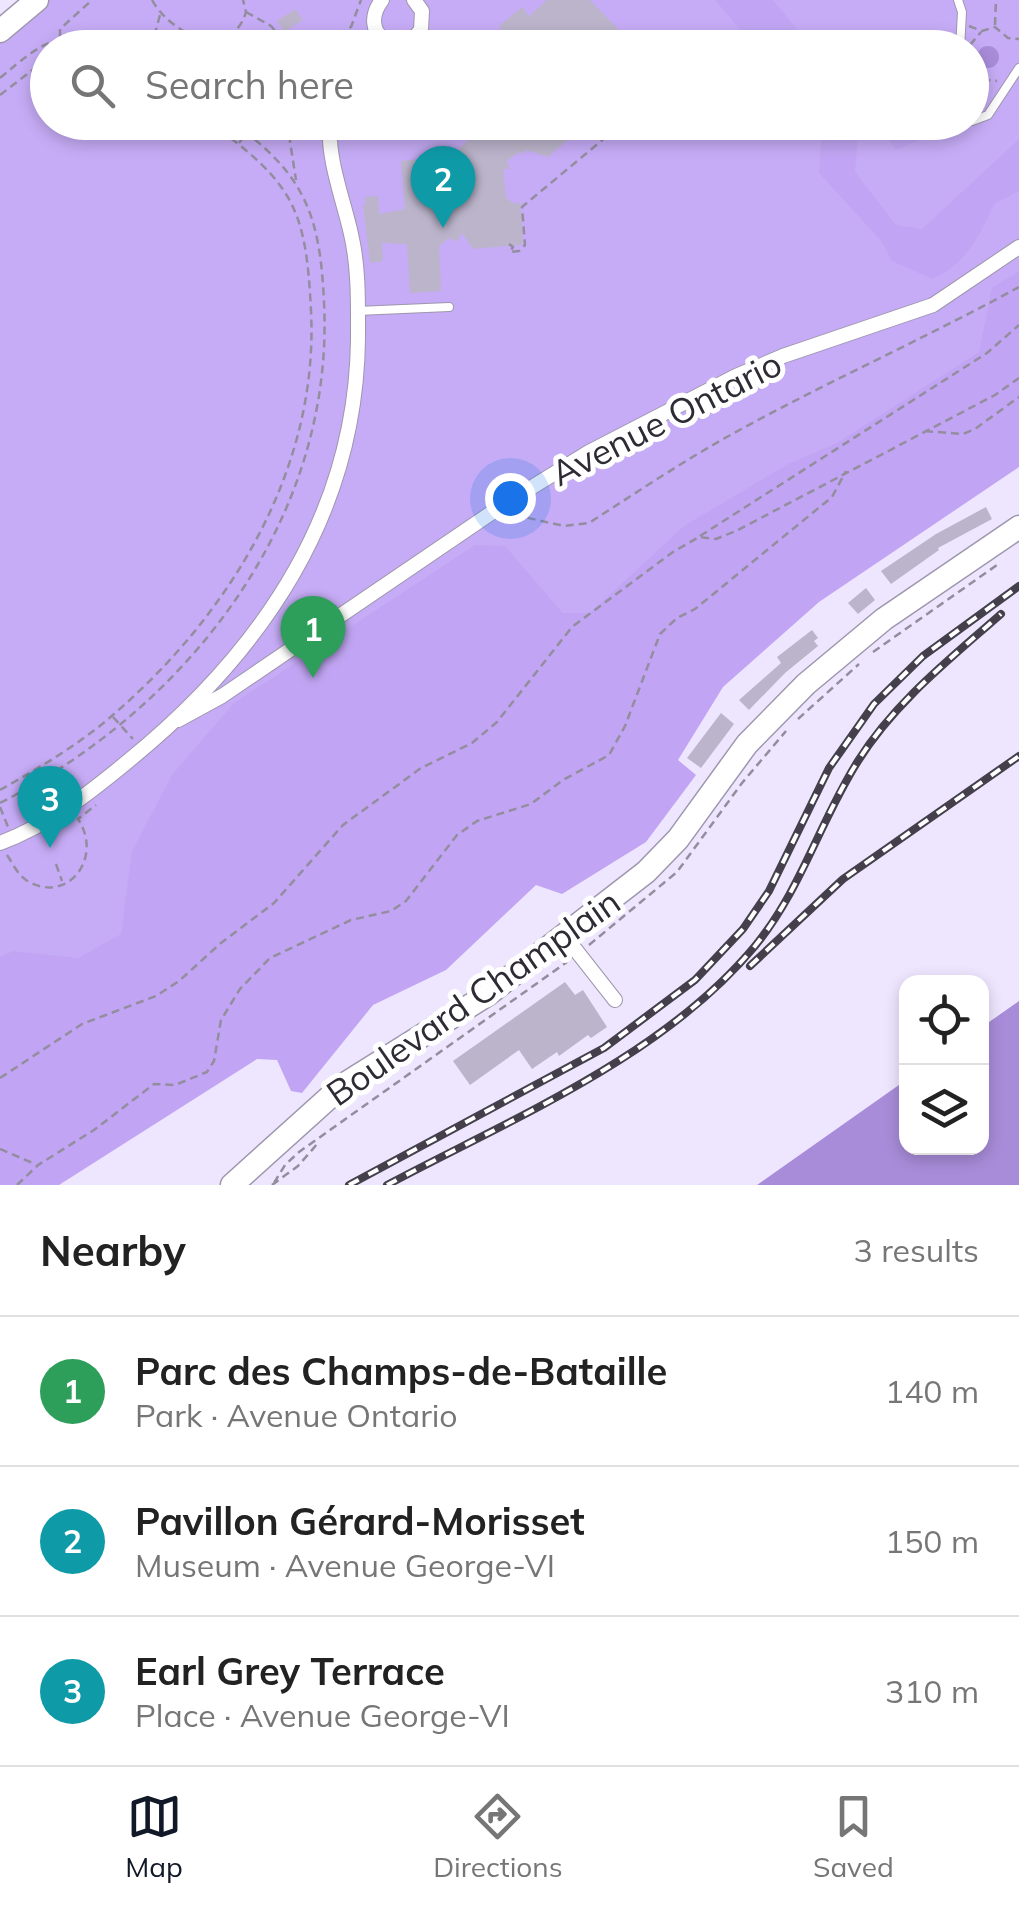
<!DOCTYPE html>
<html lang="en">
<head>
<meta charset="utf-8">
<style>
	:root { --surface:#fff; --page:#f2f2f2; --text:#222; --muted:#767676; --line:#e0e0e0; --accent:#111827 }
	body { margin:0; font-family:Mulish,sans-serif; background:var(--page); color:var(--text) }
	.controls { position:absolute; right:30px; bottom:30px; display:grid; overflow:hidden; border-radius:20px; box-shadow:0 5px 15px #0003 }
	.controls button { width:90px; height:90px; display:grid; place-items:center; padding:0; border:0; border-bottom:2px solid var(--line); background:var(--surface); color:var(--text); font:50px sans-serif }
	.you { position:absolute; left:510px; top:498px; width:35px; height:35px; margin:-25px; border:8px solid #fff; border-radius:50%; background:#1a73e8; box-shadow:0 0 0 15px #1a73e833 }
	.badge { display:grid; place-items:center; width:65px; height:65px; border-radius:50%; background:var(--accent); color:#fff; font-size:32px; font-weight:700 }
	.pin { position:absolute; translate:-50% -82px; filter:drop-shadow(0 2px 5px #0008) }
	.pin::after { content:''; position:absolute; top:52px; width:35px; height:30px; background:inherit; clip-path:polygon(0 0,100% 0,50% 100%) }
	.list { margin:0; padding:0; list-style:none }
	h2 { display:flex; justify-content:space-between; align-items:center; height:130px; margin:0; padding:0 40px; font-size:42px }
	h2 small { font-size:32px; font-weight:400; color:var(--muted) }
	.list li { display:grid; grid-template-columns:65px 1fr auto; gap:30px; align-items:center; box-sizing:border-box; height:150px; padding:0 40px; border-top:2px solid var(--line) }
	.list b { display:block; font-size:38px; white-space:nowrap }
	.list p { margin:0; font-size:32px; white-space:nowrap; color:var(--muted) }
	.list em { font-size:32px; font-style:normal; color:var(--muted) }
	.icon { flex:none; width:55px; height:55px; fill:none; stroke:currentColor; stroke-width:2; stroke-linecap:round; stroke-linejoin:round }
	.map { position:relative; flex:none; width:1019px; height:1185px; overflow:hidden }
	.search { position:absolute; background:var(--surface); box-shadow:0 5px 15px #0003; left:30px; right:30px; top:30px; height:110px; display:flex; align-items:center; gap:25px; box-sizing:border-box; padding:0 35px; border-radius:55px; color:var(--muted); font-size:38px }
	.sheet { height:580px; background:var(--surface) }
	nav { display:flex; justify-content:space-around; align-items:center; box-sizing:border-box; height:140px; border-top:2px solid var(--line); background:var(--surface); font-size:28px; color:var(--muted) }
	nav a { display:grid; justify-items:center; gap:5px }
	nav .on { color:var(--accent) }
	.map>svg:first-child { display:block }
	.green { fill:#c6acf6; fill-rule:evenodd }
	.forest { fill:#c1a5f4 }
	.water { fill:#a88cd9 }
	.building { fill:#bbb4cb; fill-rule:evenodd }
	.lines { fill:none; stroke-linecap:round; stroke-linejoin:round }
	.lane-casing { stroke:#9e96ad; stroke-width:10 }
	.street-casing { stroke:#9e96ad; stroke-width:16 }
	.primary-casing { stroke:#9e96ad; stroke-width:25 }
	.path { stroke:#938d9e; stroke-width:2.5; stroke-dasharray:8 5; stroke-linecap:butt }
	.lane { stroke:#fff; stroke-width:8 }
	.street { stroke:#fff; stroke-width:14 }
	.primary { stroke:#fff; stroke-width:22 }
	.rail-casing { stroke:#44404b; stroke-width:8 }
	.rail { stroke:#fff; stroke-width:4; stroke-dasharray:11; stroke-linecap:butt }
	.labels { text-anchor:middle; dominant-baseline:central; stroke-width:10; stroke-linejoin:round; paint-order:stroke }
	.street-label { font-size:35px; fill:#2e2b34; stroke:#fff }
</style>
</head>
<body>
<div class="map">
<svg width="1019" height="1185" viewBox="0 0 1019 1185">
	<rect width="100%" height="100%" fill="#eee6fe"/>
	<path class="green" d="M 37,0 L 1019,0 L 1019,357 L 0,1124 L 0,31 ZM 48,48 L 972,48 L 972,122 L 48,122 Z"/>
	<path class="forest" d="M 715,0 L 773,0 L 812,47 L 755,47 Z
		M 819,123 L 859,123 L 855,172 L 896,225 L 922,229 L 1019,139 L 1019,191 L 994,204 C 980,236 964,266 932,279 L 892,261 L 881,241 L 819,173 L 822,126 Z
		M 878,123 L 916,123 L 919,140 L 896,150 Z
		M 1019,271 L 1019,467 L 819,602 L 723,687 L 678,760 L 696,775 L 646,842 L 562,894 L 536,885 L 446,970 L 373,1005 L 302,1093 L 291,1091 L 277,1060 L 257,1059 L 59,1185 L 0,1185 L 0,957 L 13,951 L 78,958 L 121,934 L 132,851 L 172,775 L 234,703 L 475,545 L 505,546 L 563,613 L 590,613 L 684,526 L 788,464 L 837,443 L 979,352 L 992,288 Z"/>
	<path class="water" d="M977 57a11 11 0 1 1 22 0a11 11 0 1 1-22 0Z
		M 1019,1001 L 1019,1185 L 757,1185 L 906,1080 L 906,1148 L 982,1148 L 982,1027 Z"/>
	<path class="building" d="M 547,0 L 590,0 L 618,29 L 599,48 L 594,48 L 578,29 L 557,48 L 518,48 L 499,26 L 522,7 L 529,16 Z
		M 295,9 L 303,20 L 284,32 L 277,21 Z
		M 484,122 L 552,122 L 567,140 L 548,157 L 526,150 L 524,154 L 519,152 L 507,161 L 510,169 L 503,169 L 506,197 L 513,204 L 520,202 L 523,242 L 520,245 L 473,249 L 462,233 L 456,242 L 449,238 L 439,246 L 441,291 L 410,293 L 407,244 L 382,243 L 383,261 L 370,263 L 363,205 L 366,205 L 365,197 L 378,196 L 379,214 L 405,209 L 401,161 L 448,156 L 448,150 L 455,152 L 471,138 L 470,123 ZM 431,161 L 459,178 L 460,203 L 452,207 L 441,208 L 434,203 Z
		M 986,507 L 992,519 L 938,548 L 939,550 L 891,584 L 881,571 L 936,534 Z
		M 866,588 L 875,600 L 858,614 L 848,603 Z
		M 812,630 L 818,638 L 814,641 L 818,646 L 785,673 L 749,710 L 739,700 L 781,663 L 777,657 Z
		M 721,713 L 734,724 L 701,768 L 687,758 Z
		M 565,982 L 575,995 L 583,990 L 607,1027 L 591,1038 L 588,1035 L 559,1056 L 557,1052 L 532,1069 L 519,1050 L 470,1085 L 453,1061 Z"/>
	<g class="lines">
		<g class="lane-casing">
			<path id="lane" d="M 958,0 L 962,12 L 960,48
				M 972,121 L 988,115 L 1019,68
				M 357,311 L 449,307"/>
		</g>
		<g class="street-casing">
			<path id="street" d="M 382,0 C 357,33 397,61 421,30 L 422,11 L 414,0
				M 363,48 L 377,33
				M 178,720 L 222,696 L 503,505 L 589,452 L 736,376 L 783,356 L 933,305 L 1019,247
				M 0,843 C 48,825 87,795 127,762 C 260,654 356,516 358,339 C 358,304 359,268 351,234 C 343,198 327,159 330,122
				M 564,935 L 615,1000"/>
		</g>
		<g class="primary-casing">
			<path id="primary" d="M 0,31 L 37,0
				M 232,1185 L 343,1085 L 487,995 L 646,872 L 678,839 L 747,744 L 806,684 L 884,619 L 1019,527"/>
		</g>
		<path class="path" d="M 152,0 C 170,33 230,64 246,12 L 243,0
			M 246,12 L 271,26 L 290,48
			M 995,25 L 996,0
			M 969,26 L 982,31 L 995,27 L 1008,38 L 1019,39
			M 60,37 L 60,29 L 92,0
			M 561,44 L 564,48
			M 970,45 L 981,32
			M 151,48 L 160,15
			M 316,48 L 351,27 L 361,0
			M 972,73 L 978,79 L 997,81
			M 0,78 C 42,43 57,28 112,48
			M 0,95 L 48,58
			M 976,99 L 975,104 L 973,102 L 977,96 L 977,81
			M 287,122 L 296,180
			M 625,122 L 630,128
			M 239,143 L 247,133 L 281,122
			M 509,244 L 513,247 L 510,252 L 519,251 L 525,245 L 522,207 L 624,122
			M 925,431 L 963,434 L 975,429 L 1019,397
			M 515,515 L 564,526 L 589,523 C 634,494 679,464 725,438 C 822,384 922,340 1019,287
			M 700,536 L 987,353 L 1019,325
			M 873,652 L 997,565
			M 113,717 L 133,739
			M 798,719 L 859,664
			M 49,776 L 61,795
			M 0,790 C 39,768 80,744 114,714 C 230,614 319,469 311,311 C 306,207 293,183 209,122
			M 0,803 C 187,708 335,520 324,302 C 320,215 305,174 232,122
			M 0,807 L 8,827
			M 7,855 C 12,862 17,874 26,880 C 67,906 104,858 78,819 L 96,805
			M 56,864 L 62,881
			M 589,945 L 677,872 L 742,783 L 786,731
			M 0,1078 L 82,1024 L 156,996 L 179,981 L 221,943 L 274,903 L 343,825 L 421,768 L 472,743 L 497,722 L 572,627 L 673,552 L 699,537 L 716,539 L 736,531 L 995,395 L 1019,378
			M 0,1149 L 35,1164
			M 274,1183 L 285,1165 L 299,1152 L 567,962
			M 17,1185 L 38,1165 L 94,1130 L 154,1084 L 175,1085 L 207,1072 L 214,1061 L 221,1020 L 240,989 L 270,958 L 351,920 L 391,911 L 406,901 L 457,835 L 477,821 L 531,804 L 563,780 L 609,755 L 625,726 L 660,634 L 677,618 L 695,609 L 832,497 L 846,471
			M 272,1185 L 298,1166 L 318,1143"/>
		<use href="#lane" class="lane"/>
		<use href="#street" class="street"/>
		<use href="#primary" class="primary"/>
		<g class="rail-casing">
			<path id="rail" d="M 750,966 L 843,879 L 1019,756
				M 349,1185 L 604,1048 L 695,980 L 743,929 L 769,891 L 829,768 L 874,704 L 923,656 L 1019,586
				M 387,1185 C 511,1119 663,1057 755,946 C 801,890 820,821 858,761 C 895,702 950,659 1001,614"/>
		</g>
		<use href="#rail" class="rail"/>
	</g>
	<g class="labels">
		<g class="street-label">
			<text transform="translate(666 418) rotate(-27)">Avenue Ontario</text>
			<text transform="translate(473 997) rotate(-35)">Boulevard Champlain</text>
		</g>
	</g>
</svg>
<div class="controls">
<button><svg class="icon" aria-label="locate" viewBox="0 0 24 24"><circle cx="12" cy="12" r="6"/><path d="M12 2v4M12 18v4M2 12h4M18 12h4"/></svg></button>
<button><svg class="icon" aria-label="layers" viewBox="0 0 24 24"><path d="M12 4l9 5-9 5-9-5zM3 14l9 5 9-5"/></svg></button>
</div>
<div class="you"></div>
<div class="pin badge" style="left:313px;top:678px;background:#2e9e5b">1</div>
<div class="pin badge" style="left:443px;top:228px;background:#0f9aa8">2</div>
<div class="pin badge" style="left:50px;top:848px;background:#0f9aa8">3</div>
<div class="search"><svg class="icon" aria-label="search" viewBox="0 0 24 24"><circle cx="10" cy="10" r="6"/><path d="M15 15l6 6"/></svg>Search here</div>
</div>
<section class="sheet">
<h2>Nearby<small>3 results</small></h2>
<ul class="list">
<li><span class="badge" style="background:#2e9e5b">1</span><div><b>Parc des Champs-de-Bataille</b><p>Park · Avenue Ontario</p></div><em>140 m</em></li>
<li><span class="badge" style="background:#0f9aa8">2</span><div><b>Pavillon Gérard-Morisset</b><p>Museum · Avenue George-VI</p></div><em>150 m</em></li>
<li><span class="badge" style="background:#0f9aa8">3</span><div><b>Earl Grey Terrace</b><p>Place · Avenue George-VI</p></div><em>310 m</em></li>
</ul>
</section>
<nav>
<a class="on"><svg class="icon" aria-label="map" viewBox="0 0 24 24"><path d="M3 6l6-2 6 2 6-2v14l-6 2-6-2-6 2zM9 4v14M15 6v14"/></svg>Map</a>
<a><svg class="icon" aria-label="directions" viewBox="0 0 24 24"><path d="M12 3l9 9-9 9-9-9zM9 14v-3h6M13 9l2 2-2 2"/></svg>Directions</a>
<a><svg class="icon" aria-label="saved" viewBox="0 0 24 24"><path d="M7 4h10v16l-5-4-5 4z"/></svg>Saved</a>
</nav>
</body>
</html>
